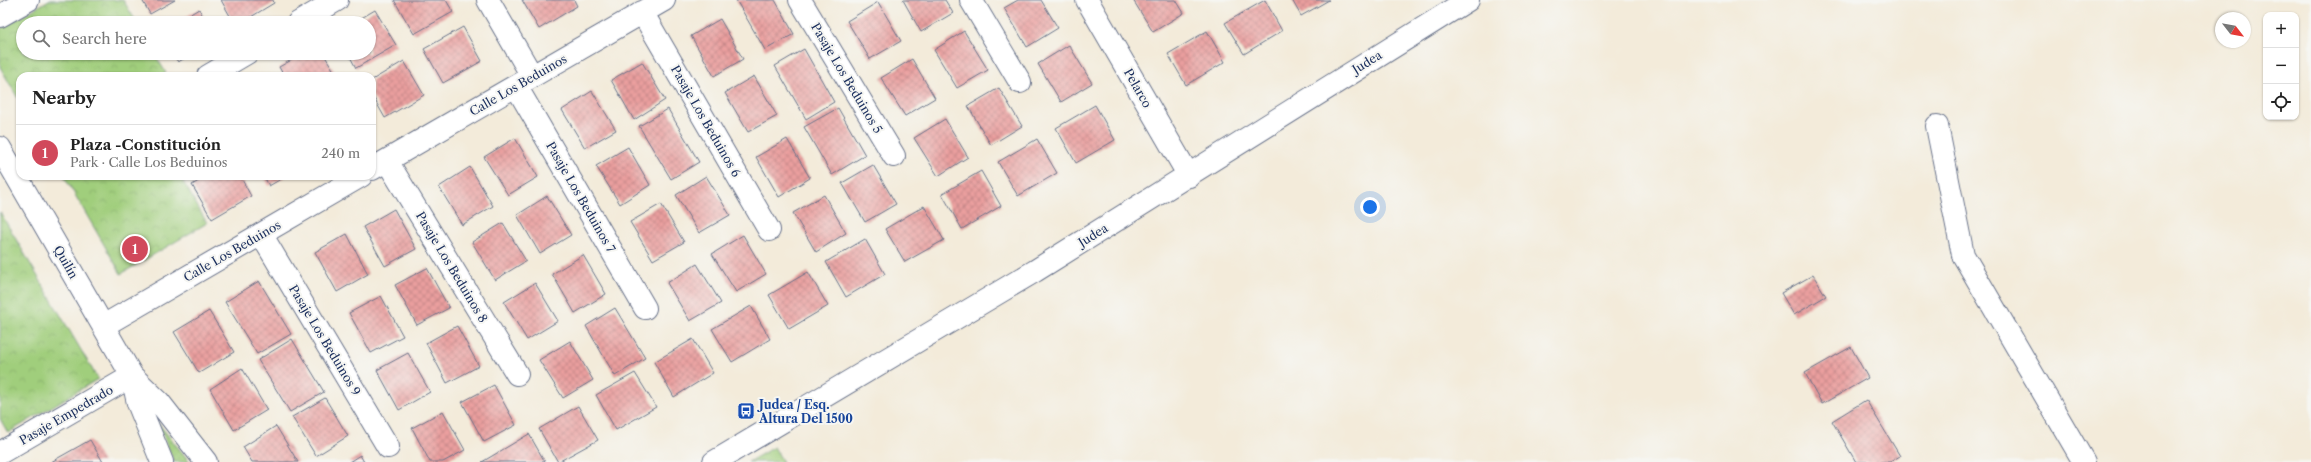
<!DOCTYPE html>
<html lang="en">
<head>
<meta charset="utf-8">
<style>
	:root { --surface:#fff; --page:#f2f2f2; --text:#222; --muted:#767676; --line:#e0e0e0; --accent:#d1495b }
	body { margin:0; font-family:"Libre Caslon Text",serif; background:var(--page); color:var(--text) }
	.controls { position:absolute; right:12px; top:12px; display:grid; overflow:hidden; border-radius:8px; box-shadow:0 1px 3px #0004 }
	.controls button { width:36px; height:36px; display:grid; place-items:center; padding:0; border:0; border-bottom:1px solid var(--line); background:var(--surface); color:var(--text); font:20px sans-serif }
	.compass { position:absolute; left:2215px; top:12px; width:36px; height:36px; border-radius:50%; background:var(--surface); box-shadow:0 1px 3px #0004; rotate:121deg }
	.you { position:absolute; left:1370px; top:207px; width:14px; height:14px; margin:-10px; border:3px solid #fff; border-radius:50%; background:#1a73e8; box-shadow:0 0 0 6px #1a73e833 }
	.badge { display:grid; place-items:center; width:26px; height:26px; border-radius:50%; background:var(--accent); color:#fff; font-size:13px; font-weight:700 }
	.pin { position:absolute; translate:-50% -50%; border:2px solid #fff; box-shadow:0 1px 4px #0006 }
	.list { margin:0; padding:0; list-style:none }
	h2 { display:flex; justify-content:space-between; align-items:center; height:52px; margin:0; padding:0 16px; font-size:17px }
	h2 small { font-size:13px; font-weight:400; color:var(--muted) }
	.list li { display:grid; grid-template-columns:26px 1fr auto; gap:12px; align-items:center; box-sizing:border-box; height:56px; padding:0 16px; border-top:1px solid var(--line) }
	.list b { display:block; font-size:15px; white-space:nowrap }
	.list p { margin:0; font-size:13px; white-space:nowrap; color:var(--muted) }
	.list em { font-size:13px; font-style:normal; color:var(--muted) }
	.icon { flex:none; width:22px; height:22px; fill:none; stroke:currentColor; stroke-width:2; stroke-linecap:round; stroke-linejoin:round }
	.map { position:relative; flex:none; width:2311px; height:462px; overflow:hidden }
	.search { position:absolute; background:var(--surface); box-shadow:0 1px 3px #0004; left:16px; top:16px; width:360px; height:44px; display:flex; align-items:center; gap:10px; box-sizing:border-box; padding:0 14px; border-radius:22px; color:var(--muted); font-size:15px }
	.panel { position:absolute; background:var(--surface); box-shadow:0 1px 3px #0004; left:16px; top:72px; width:360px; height:108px; border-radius:12px }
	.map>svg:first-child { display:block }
	.grass { fill:url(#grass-dots); stroke:#5e7e6d }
	.park { fill:url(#park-crowns); stroke:#5e7e6d }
	.building { fill:url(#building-cross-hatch) }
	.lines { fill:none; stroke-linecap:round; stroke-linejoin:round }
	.minor-casing { stroke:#677189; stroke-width:24 }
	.minor { stroke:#fff; stroke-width:22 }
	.labels { text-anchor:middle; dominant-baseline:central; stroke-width:4; stroke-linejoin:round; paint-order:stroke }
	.street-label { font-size:12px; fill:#1b2f5e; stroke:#f6f6f2 }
	.transit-label { font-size:12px; font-weight:bold; fill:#164399; stroke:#f6f6f2; text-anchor:start }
</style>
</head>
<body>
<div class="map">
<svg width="2311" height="462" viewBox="0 0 2311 462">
	<defs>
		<pattern id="grass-dots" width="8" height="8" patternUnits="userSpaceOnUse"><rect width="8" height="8" fill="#a0ce7c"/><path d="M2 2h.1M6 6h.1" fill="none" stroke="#89b16e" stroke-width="1.8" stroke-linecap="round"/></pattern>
		<pattern id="park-crowns" width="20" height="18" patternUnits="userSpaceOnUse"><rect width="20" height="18" fill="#a0ce7c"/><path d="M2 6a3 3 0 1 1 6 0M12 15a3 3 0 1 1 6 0" fill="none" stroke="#89b16e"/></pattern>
		<pattern id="building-cross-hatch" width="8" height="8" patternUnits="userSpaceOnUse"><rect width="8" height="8" fill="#ea9f9e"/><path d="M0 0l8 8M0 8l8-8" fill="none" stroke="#bd8284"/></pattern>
	</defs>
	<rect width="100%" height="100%" fill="#f6f6f2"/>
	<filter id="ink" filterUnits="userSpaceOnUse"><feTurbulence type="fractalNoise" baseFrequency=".025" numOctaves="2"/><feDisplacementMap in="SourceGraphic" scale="8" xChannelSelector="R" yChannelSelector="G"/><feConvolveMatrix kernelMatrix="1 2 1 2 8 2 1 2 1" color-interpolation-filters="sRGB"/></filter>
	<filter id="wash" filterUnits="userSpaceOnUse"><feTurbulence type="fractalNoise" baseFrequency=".012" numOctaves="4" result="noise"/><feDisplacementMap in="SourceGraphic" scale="16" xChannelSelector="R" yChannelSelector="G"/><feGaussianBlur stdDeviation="0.9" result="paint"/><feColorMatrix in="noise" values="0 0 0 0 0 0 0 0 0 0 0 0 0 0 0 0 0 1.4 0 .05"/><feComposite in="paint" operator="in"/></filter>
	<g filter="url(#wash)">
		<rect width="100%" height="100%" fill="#f3ebda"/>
		<path class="grass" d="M 158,423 L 190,462 L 174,462 Z"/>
		<path class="park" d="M 49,0 L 123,0 L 137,23 L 23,23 L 23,53 L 154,53 L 166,73 L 161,76 L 20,76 L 20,102 L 0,67 L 0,29 Z
			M 64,176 L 180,176 L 207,223 L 121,274 Z
			M 0,212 L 98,379 L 8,433 L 0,419 Z
			M 774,447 L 783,462 L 748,462 Z"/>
		<g id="blocks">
			<path class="building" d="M 142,0 L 175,0 L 150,14 Z
				M 221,0 L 273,0 L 274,3 L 241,23 L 234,23 Z
				M 394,0 L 446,0 L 453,12 L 414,34 Z
				M 522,0 L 574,0 L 577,6 L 539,29 Z
				M 736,0 L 775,0 L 794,34 L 765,50 Z
				M 903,0 L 945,0 L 953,13 L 921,32 Z
				M 1018,0 L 1041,0 L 1058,28 L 1027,47 L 1004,8 Z
				M 1133,0 L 1176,0 L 1184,13 L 1153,32 Z
				M 1265,0 L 1282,31 L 1244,54 L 1225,23 Z
				M 1292,0 L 1329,0 L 1301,16 Z
				M 878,2 L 901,41 L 870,59 L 847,21 Z
				M 199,9 L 207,23 L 175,23 Z
				M 375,10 L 396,45 L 356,68 L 348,53 L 369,53 L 369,23 L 353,23 Z
				M 720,19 L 743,59 L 714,76 L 691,36 Z
				M 463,27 L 482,61 L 443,83 L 424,49 Z
				M 964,31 L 988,70 L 957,88 L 934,50 Z
				M 1207,31 L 1225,62 L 1186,85 L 1168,54 Z
				M 1069,45 L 1092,83 L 1061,102 L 1038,64 Z
				M 804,49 L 834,102 L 806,119 L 775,66 Z
				M 172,53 L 194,53 L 178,62 Z
				M 304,53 L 323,53 L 337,76 L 284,76 L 279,67 Z
				M 912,59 L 935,98 L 905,116 L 881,78 Z
				M 404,61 L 424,95 L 385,118 L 372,95 L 372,80 Z
				M 642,62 L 665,100 L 634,120 L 611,80 Z
				M 754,76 L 777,116 L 748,132 L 725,93 Z
				M 999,88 L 1022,126 L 991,145 L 968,106 Z
				M 592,91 L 616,130 L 585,148 L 562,110 Z
				M 1095,105 L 1115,140 L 1076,163 L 1056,128 Z
				M 838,108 L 865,155 L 832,175 L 804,127 Z
				M 668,109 L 699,162 L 671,179 L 639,126 Z
				M 945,119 L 968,157 L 938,176 L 914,138 Z
				M 515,138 L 538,177 L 508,195 L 484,157 Z
				M 787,139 L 810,178 L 779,197 L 756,157 Z
				M 1037,139 L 1057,173 L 1018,196 L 998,162 Z
				M 628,147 L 650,185 L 620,204 L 596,166 Z
				M 873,165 L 896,204 L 865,222 L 842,183 Z
				M 470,167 L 493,206 L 462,225 L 439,187 Z
				M 981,171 L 1001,206 L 962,229 L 942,194 Z
				M 207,176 L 240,176 L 251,196 L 212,219 L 192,185 Z
				M 264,176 L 286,176 L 269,186 Z
				M 706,176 L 730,215 L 699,233 L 676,195 Z
				M 824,195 L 846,233 L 816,252 L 793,213 Z
				M 547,196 L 571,235 L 540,254 L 517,215 Z
				M 661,204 L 684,242 L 653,260 L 630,222 Z
				M 924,206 L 944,240 L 905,262 L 885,229 Z
				M 394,209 L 416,249 L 385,266 L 363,227 Z
				M 503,223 L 526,261 L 495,280 L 472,242 Z
				M 347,234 L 368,274 L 337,292 L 315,252 Z
				M 743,235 L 766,274 L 736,292 L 712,254 Z
				M 865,239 L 885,274 L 846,297 L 826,262 Z
				M 583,255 L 606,294 L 575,313 L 552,274 Z
				M 697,264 L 721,303 L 690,321 L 667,283 Z
				M 427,268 L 449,308 L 417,325 L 395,285 Z
				M 808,272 L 828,306 L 789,329 L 769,295 Z
				M 1813,275 L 1826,296 L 1794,315 L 1781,293 Z
				M 259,281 L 291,334 L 257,354 L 225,302 Z
				M 535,283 L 558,321 L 527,340 L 504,302 Z
				M 381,296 L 403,336 L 371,353 L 349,313 Z
				M 751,306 L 770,339 L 732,362 L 712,329 Z
				M 615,308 L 645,358 L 615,376 L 586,326 Z
				M 209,311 L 234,352 L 199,373 L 174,332 Z
				M 457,326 L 479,366 L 447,383 L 426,343 Z
				M 292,339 L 324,392 L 290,412 L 258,360 Z
				M 693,339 L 713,373 L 674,397 L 654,362 Z
				M 570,341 L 593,380 L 563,398 L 539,360 Z
				M 1851,347 L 1868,378 L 1822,404 L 1805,373 Z
				M 408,353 L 430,392 L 399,410 L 377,370 Z
				M 242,368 L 267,410 L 234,430 L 210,389 Z
				M 635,373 L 656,407 L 616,430 L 596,395 Z
				M 494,385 L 516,425 L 484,442 L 462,402 Z
				M 325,398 L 348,436 L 316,456 L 292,417 Z
				M 1866,400 L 1900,456 L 1890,462 L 1856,462 L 1832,421 Z
				M 578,406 L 598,440 L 558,462 L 539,429 Z
				M 443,411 L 465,450 L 443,462 L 430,462 L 412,428 Z
				M 276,426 L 298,462 L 252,462 L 243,447 Z
				M 529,434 L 545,462 L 482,462 Z
				M 90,440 L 103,462 L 51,462 Z
				M 360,455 L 364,462 L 349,462 Z"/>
		</g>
	</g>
	<g filter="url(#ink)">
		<use href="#blocks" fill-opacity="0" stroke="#677189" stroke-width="1"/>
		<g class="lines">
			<g class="minor-casing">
				<path id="minor" d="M 488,0 L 532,76
					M 800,0 L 894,156
					M 971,0 L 1020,82
					M 1087,0 L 1189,176
					M 642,12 L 769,230
					M 0,16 L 28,0
					M 298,23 L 337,0
					M 208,76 L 247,53
					M 516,86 L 645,308
					M 1937,126 L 1963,255 L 2084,462
					M 0,148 L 132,376 L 159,402 L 206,462
					M 387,161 L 517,374
					M 372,169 L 664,0
					M 261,234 L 388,447
					M 103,326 L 361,176
					M 132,376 L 138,403 L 162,462
					M 0,453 L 132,376
					M 714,462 L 1035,271 L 1468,0"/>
			</g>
			<use href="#minor" class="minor"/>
		</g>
	</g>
	<defs>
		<g id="bus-square" transform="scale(0.9)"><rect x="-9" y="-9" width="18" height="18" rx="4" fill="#1a4fb4" stroke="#f6f6f2"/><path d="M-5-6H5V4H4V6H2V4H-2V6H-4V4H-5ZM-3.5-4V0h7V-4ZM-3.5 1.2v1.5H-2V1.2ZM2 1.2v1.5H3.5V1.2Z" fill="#fff"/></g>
	</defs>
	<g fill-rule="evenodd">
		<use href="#bus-square" x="746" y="411"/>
	</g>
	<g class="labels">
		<g class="street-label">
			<text transform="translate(1367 62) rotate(-32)">Judea</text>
			<text transform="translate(847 78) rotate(59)">Pasaje Los Beduinos 5</text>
			<text transform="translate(518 85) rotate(-30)">Calle Los Beduinos</text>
			<text transform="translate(1138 88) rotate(60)">Pelarco</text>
			<text transform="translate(706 121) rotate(60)">Pasaje Los Beduinos 6</text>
			<text transform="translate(581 197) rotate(60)">Pasaje Los Beduinos 7</text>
			<text transform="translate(1093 235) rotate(-32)">Judea</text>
			<text transform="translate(232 251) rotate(-30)">Calle Los Beduinos</text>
			<text transform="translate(66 262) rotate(60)">Quilín</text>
			<text transform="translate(452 267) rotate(59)">Pasaje Los Beduinos 8</text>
			<text transform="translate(325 340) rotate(59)">Pasaje Los Beduinos 9</text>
			<text transform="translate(66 415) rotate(-30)">Pasaje Empedrado</text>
		</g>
		<g class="transit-label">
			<text x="759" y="404">Judea / Esq.<tspan x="759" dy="14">Altura Del 1500</tspan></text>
		</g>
	</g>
</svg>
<div class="controls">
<button>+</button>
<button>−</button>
<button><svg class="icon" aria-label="locate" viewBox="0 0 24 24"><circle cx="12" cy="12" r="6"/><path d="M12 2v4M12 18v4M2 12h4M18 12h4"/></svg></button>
</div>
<svg class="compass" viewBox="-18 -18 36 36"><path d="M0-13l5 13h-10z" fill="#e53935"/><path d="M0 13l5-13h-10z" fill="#767676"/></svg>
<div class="you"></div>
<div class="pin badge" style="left:135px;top:249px">1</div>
<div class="search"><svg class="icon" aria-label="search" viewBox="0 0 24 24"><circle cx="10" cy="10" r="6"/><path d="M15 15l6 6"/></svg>Search here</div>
<section class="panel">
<h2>Nearby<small></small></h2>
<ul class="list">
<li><span class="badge">1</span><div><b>Plaza -Constitución</b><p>Park · Calle Los Beduinos</p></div><em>240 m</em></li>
</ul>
</section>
</div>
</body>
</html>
